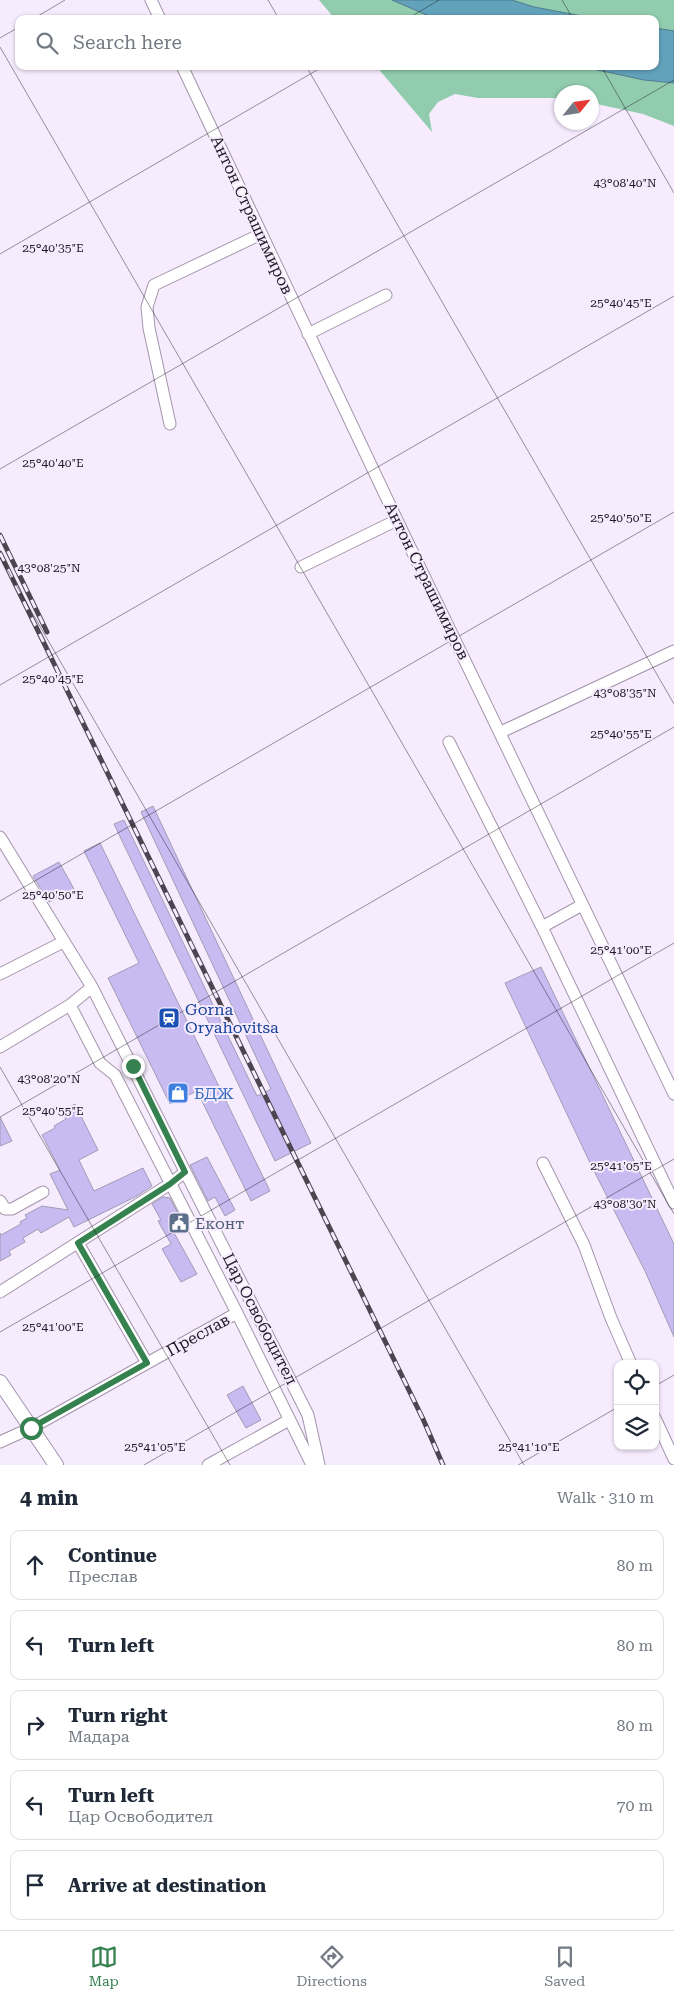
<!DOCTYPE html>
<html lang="en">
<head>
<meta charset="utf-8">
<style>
	:root { --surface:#fff; --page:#f6f6f7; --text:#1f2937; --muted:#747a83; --line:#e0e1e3; --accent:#35814f }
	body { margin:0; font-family:"Roboto Serif",serif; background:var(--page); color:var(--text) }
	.controls { position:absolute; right:15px; bottom:15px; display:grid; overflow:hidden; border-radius:10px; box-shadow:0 1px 4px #0004 }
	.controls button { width:45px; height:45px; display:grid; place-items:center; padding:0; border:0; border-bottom:1px solid var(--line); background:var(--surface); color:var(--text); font:25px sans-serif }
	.compass { position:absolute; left:554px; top:85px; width:45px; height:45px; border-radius:50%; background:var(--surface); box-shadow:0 1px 4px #0004; rotate:60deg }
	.stop { position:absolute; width:15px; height:15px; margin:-11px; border:4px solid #35814f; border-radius:50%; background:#fff }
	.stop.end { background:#35814f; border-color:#fff; box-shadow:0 1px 5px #0008 }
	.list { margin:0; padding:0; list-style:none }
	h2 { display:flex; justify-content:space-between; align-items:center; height:65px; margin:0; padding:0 20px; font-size:21px }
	h2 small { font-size:16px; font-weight:400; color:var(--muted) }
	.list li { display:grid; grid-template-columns:32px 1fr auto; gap:15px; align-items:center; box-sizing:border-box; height:70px; margin:0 10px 10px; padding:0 10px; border:1px solid var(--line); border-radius:10px }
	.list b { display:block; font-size:19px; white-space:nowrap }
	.list p { margin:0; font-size:16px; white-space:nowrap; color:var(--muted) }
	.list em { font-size:16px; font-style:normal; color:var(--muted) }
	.icon { flex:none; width:28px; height:28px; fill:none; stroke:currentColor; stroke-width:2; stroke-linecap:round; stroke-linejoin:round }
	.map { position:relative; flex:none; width:674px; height:1465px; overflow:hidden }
	.search { position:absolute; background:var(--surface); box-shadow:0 1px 4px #0004; left:15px; right:15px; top:15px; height:55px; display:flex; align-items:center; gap:12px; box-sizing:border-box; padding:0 18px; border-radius:10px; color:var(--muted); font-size:19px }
	.sheet { height:465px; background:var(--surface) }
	nav { display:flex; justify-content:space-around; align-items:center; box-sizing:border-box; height:70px; border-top:1px solid var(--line); background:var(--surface); font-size:14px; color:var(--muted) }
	nav a { display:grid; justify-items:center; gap:2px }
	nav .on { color:var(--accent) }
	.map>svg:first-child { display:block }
	.forest { fill:#91ccae }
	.water { fill:#62a2bb; stroke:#4e7a8d }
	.building { fill:#c7bbf1; stroke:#a19cb4 }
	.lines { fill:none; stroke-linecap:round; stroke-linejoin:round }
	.minor-casing { stroke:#a395ab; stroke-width:13 }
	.major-casing { stroke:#a395ab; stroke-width:16 }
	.minor { stroke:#fff; stroke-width:11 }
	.major { stroke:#fff; stroke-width:14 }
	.rail-casing { stroke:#4d4650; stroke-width:5 }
	.rail { stroke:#f7ebfe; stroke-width:3; stroke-dasharray:9; stroke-linecap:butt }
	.route { stroke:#35814f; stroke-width:6 }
	.ticks { fill:none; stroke:#201b23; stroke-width:1; stroke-opacity:0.45 }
	.labels { text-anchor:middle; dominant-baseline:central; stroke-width:4; stroke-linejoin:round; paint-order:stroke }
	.street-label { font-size:16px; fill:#201b23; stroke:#f7ebfe }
	.transit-label { font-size:16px; fill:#164399; stroke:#f7ebfe; text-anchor:start }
	.shop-label { font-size:16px; fill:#366cbe; stroke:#f7ebfe; text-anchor:start }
	.service-label { font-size:16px; fill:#4e5e75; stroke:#f7ebfe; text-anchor:start }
	.ticks-label { font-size:12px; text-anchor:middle; fill:#201b23; stroke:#f7ebfe; stroke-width:4; stroke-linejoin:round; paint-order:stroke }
</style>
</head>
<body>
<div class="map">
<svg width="674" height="1465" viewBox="0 0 674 1465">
	<rect width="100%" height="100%" fill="#f7ebfe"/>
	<path class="forest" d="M 319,0 L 392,0 L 436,19 L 335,19 Z
		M 512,0 L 674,0 L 674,31 L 655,28 L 655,19 L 598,19 L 534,7 Z
		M 376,66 L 579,66 L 644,80 L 674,83 L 674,126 L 643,114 L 592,103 L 592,92 L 562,92 L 561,98 L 478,98 L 455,94 L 438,102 L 429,114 L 432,132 Z"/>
	<path class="water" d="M 392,0 L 512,0 L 534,7 L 598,19 L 436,19 Z
		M 655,28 L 674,31 L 674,83 L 644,80 L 579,66 L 655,66 Z"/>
	<path class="building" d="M 153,806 L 311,1143 L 275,1161 L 114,824 L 124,820 L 257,1096 L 271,1089 L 141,812 Z
		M 100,843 L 270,1191 L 251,1201 L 197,1091 L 170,1104 L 108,978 L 139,963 L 84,851 Z
		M 59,862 L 74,889 L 49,902 L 33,876 Z
		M 541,967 L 674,1244 L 674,1337 L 645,1271 L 592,1167 L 505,983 Z
		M 75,1104 L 98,1150 L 79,1160 L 94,1191 L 143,1168 L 152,1186 L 137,1196 L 74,1227 L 69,1217 L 41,1233 L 38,1229 L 23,1238 L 25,1242 L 9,1251 L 11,1255 L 0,1261 L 0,1233 L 1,1235 L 21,1224 L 20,1222 L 27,1218 L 25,1215 L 42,1206 L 68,1210 L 50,1174 L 60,1170 L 42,1135 L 55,1128 L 54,1126 L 66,1119 L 62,1111 Z
		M 0,1117 L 12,1141 L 0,1146 Z
		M 207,1157 L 235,1210 L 225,1216 L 215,1197 L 208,1201 L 190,1165 Z
		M 163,1197 L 170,1198 L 184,1225 L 173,1231 L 197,1274 L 181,1282 L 162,1249 L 171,1244 L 158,1221 L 161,1220 L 152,1204 Z
		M 243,1386 L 261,1420 L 246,1428 L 227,1395 Z"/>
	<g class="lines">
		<g class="minor-casing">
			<path id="minor" d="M 151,0 L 160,19
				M 182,66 L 397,520 L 674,1094
				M 308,334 L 386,295
				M 170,424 L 149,328 L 147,307 L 154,285 L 261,234
				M 301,567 L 397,520
				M 501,732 L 674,651
				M 449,742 L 542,927
				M 0,837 L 92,987 L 308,1415 L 319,1465
				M 582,905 L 542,927 L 674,1203
				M 0,974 L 63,942
				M 70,1005 L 100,1063 L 115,1075 L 237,1313 L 312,1465
				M 0,1047 L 70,1005 L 92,987
				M 543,1163 L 584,1245 L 611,1318 L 631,1364
				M 0,1201 L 5,1209 L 12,1209 L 43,1192
				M 78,1243 L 147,1363
				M 0,1292 L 170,1184 L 185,1172
				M 655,1418 L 674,1459
				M 0,1442 L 31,1428 L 237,1313
				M 208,1465 L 289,1420"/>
		</g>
		<g class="major-casing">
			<path id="major" d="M 0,1382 L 56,1465"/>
		</g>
		<use href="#minor" class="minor"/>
		<use href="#major" class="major"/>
		<g class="rail-casing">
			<path id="rail" d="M 0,535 L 47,632
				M 0,553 L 423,1419 L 443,1465"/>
		</g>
		<use href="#rail" class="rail"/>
	</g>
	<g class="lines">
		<path class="route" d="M 31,1428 L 147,1363 L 78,1243 L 170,1184 L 185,1172 L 133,1066"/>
	</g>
	<path class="ticks" d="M 268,0 L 279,19M 562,0 L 573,19M 33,19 L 65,0M 407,19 L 439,0M 0,38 L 19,27M 0,47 L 674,1214M 306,66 L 674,704M 601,66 L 674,193M 0,254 L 324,66M 0,469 L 674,80M 0,557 L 524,1465M 0,685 L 674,296M 0,901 L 674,512M 0,1067 L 230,1465M 0,1117 L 674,727M 0,1332 L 674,943M 655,1386 L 674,1375M 144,1465 L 674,1159M 518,1465 L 618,1407"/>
	<defs>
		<g id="station-square" transform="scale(1.125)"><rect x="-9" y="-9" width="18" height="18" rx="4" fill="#1a4fb4" stroke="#f7ebfe"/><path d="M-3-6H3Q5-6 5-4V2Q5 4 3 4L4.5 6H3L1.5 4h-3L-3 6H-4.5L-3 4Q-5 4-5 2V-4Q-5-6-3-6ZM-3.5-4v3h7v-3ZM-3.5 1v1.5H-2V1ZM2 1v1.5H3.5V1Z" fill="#fff"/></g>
		<g id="shop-square" transform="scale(1.125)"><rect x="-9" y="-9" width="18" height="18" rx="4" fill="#3f7fe0" stroke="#f7ebfe"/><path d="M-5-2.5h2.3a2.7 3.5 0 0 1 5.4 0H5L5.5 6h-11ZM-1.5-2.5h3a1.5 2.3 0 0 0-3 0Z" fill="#fff"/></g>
		<g id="civic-square" transform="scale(1.125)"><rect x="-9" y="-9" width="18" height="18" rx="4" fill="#5c6f8a" stroke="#f7ebfe"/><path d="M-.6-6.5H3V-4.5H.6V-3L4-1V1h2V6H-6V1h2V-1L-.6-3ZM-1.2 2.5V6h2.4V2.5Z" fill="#fff"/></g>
	</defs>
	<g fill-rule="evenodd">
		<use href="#station-square" x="169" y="1018"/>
		<use href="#shop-square" x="178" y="1093"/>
		<use href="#civic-square" x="179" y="1223"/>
	</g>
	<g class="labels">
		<g class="street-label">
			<text transform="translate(252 215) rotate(65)">Антон Страшимиров</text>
			<text transform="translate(427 581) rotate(64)">Антон Страшимиров</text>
			<text transform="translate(260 1319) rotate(63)">Цар Освободител</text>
			<text transform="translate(198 1335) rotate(-29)">Преслав</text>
		</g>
		<g class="transit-label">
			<text x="185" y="1009">Gorna<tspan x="185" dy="18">Oryahovitsa</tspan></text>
		</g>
		<g class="shop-label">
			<text x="194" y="1093">БДЖ</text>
		</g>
		<g class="service-label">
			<text x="195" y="1223">Еконт</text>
		</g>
	</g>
	<g class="ticks-label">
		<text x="625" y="187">43°08'40"N</text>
		<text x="53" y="252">25°40'35"E</text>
		<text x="621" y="307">25°40'45"E</text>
		<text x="53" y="467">25°40'40"E</text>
		<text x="621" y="522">25°40'50"E</text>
		<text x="49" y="572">43°08'25"N</text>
		<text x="53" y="683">25°40'45"E</text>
		<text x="625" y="697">43°08'35"N</text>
		<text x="621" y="738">25°40'55"E</text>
		<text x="53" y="899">25°40'50"E</text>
		<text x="621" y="954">25°41'00"E</text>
		<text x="49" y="1083">43°08'20"N</text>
		<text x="53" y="1115">25°40'55"E</text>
		<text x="621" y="1170">25°41'05"E</text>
		<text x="625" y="1208">43°08'30"N</text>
		<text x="53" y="1331">25°41'00"E</text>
		<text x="155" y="1451">25°41'05"E</text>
		<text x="529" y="1451">25°41'10"E</text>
	</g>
</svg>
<div class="controls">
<button><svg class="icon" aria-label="locate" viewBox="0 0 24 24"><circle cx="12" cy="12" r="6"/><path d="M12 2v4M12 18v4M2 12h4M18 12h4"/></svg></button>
<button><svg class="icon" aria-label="layers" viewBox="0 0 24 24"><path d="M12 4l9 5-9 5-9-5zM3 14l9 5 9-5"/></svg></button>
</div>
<svg class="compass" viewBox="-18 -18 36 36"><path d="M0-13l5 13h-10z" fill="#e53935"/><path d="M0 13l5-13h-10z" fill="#747a83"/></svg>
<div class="stop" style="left:31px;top:1428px"></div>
<div class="stop end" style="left:133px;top:1066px"></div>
<div class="search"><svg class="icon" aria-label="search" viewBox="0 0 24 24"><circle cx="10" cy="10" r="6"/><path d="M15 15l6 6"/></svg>Search here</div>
</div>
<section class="sheet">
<h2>4 min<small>Walk · 310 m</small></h2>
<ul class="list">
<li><svg class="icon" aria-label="ahead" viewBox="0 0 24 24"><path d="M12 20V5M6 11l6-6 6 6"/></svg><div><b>Continue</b><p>Преслав</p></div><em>80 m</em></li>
<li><svg class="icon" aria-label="left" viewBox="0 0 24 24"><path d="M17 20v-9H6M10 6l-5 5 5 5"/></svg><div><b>Turn left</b></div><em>80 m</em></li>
<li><svg class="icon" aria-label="right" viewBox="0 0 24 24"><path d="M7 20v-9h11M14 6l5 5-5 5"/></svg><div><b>Turn right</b><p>Мадара</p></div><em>80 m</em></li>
<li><svg class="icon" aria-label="left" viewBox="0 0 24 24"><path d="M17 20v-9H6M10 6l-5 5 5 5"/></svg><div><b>Turn left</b><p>Цар Освободител</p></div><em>70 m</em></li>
<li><svg class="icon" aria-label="arrive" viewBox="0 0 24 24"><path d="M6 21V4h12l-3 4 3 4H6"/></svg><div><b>Arrive at destination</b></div></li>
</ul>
</section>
<nav>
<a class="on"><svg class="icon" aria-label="map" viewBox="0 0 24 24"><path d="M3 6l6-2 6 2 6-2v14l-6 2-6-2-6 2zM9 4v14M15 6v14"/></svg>Map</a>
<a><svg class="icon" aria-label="directions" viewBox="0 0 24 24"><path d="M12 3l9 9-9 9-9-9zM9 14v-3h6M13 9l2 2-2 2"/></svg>Directions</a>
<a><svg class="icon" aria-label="saved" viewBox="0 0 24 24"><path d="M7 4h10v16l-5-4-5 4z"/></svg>Saved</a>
</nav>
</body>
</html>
